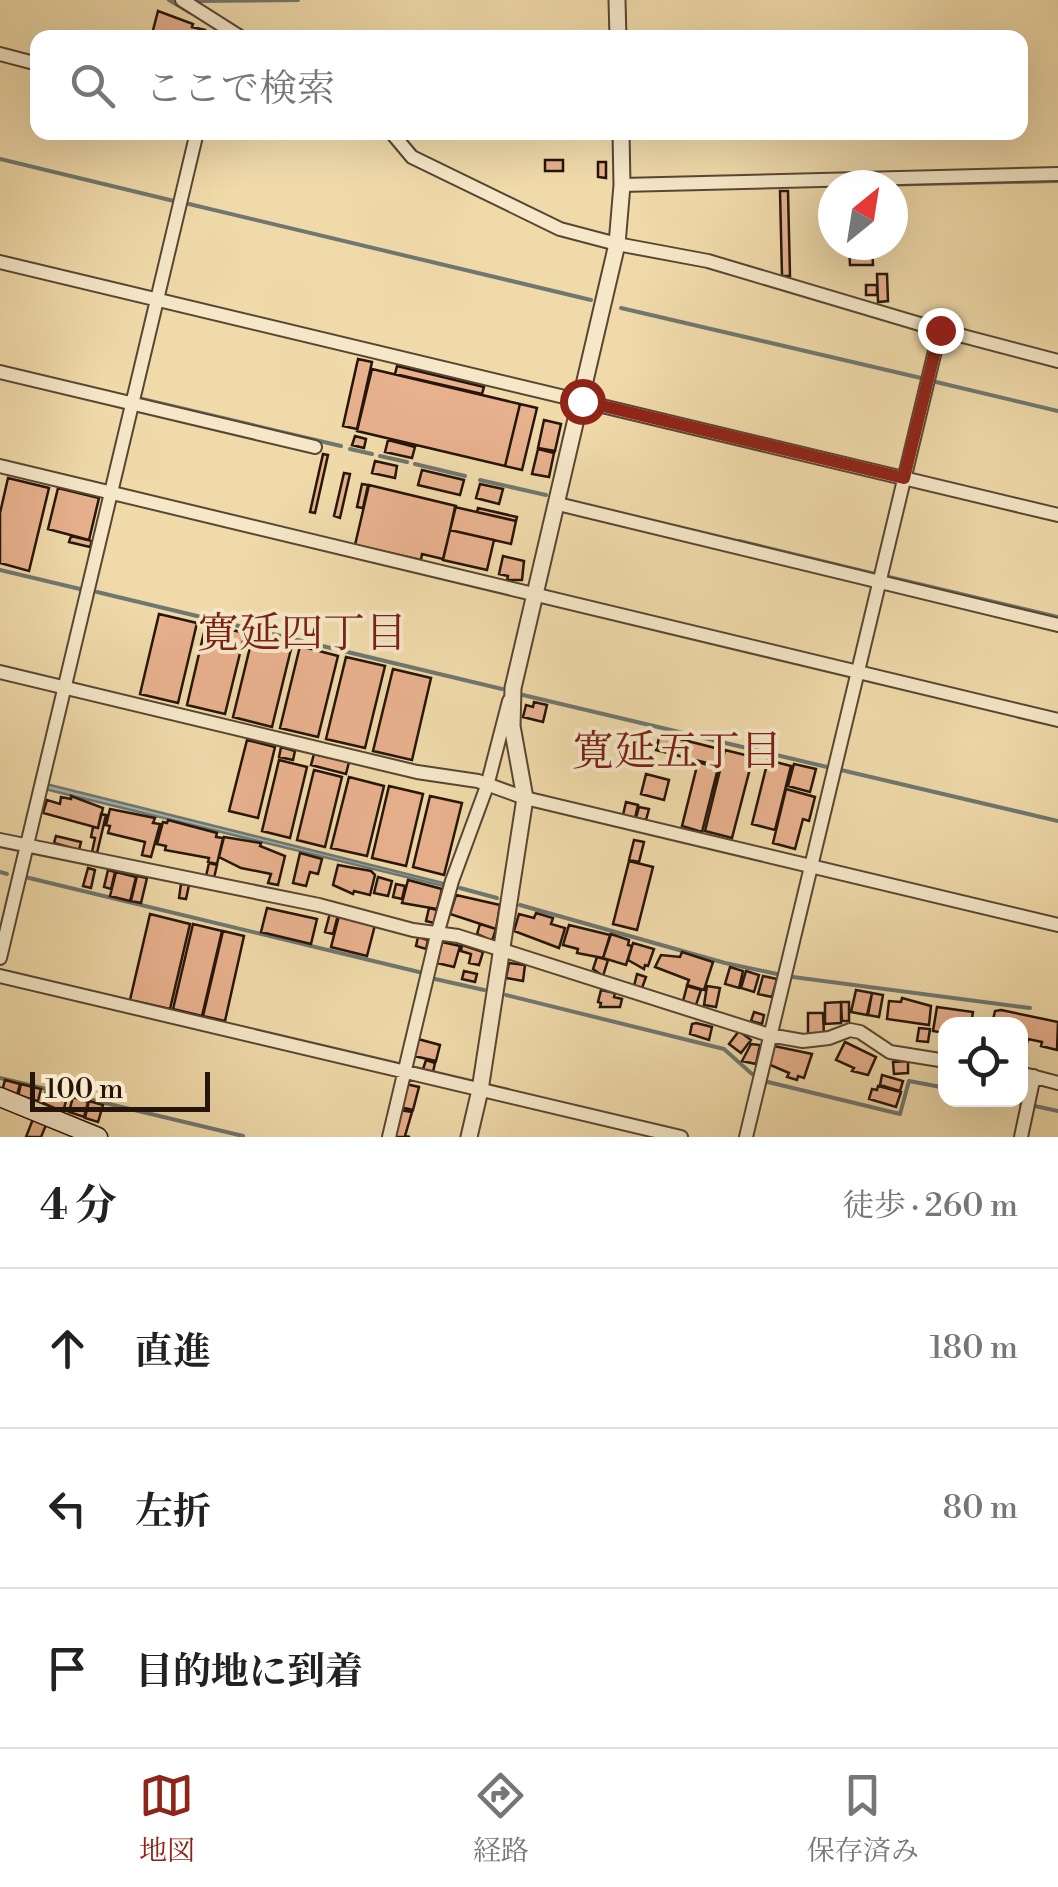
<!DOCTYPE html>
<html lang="ja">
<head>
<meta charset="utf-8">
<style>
	:root { --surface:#fff; --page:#f6f6f6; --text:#222; --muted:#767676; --line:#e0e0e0; --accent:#8f2418 }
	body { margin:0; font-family:"Libre Bodoni","Noto Serif JP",serif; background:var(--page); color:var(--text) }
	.controls { position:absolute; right:30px; bottom:30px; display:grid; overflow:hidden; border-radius:20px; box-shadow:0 10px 40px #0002 }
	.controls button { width:90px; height:90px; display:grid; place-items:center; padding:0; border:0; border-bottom:2px solid var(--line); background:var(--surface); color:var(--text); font:50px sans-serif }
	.compass { position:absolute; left:818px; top:170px; width:90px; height:90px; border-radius:50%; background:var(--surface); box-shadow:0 10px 40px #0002; rotate:30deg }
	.scale { position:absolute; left:30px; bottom:25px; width:180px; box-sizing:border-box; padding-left:10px; border:5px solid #26150a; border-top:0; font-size:28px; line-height:35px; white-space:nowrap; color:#26150a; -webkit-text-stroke:8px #f5e7c8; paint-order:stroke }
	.stop { position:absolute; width:30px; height:30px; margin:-22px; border:8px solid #8f2418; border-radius:50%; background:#fff }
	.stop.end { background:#8f2418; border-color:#fff; box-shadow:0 2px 10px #0008 }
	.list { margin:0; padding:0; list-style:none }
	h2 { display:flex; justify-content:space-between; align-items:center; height:130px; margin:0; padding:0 40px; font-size:42px }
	h2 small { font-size:32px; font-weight:400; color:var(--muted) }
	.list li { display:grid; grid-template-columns:65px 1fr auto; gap:30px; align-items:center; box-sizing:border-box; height:160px; padding:0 40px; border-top:2px solid var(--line) }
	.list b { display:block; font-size:38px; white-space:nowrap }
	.list em { font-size:32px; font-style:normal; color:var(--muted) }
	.icon { flex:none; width:55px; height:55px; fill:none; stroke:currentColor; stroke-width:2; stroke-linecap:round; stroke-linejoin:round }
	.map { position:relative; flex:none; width:1058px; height:1137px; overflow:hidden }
	.search { position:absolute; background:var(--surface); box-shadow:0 10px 40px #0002; left:30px; right:30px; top:30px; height:110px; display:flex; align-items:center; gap:25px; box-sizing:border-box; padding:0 35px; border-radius:20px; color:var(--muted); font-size:38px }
	.sheet { height:610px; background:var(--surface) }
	nav { display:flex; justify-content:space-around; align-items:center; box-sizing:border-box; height:140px; border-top:2px solid var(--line); background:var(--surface); font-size:28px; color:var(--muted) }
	nav a { display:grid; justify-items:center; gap:5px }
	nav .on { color:var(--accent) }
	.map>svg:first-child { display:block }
	.water { fill:#9fb8b4; stroke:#6f7770; stroke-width:2.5 }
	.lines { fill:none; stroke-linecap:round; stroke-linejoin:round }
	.stream { stroke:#6f7770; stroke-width:4 }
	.building { fill:#e8b18e; stroke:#26150a; stroke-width:2.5 }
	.minor-casing { stroke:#584632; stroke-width:16 }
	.tertiary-casing { stroke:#584632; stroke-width:19 }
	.secondary-casing { stroke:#26150a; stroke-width:21 }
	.minor { stroke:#f5e7c8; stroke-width:12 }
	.tertiary { stroke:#f5e7c8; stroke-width:15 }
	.secondary { stroke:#f5e7c8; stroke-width:18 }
	.route { stroke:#8f2418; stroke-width:12 }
	.labels { text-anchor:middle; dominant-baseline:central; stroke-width:8; stroke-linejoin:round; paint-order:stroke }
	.neighbourhood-label { font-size:42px; fill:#7a1f14; stroke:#f5e7c8 }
</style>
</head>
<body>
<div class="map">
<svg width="1058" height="1137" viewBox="0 0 1058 1137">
	<rect width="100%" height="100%" fill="#f0daaa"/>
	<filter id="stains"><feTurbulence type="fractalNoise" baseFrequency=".002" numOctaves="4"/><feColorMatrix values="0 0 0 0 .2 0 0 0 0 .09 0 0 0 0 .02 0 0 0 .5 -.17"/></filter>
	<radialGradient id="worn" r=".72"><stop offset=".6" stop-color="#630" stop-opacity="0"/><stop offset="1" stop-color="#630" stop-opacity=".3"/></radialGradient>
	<path class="water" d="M 46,784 L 443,883 L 443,886 L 45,789 Z"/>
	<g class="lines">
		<path class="stream" d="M 169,0 L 191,13
			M 194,1 L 298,0
			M 0,159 L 174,201
			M 873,185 L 1058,181
			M 189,204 L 591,300
			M 621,308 L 921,378
			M 936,382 L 1058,411
			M 142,399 L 341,446
			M 350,449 L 372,454
			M 380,456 L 407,462
			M 415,464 L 465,476
			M 480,480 L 546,495
			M 739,541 L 875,574
			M 0,570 L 80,589
			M 889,577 L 1058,617
			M 97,592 L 502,689
			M 523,695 L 827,767
			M 841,770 L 1058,821
			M 0,872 L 7,874
			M 25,877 L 419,972
			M 460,888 L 497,898
			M 520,905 L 725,963 L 777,974
			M 793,977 L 1030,1008
			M 435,979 L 484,990
			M 506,995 L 724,1049 L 752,1074
			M 0,1078 L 243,1136
			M 768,1082 L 900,1114 L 909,1081 L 946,1088
			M 1003,1100 L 1023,1103
			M 1030,1105 L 1058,1111"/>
	</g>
	<path class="building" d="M 158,11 L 193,24 L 192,27 L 205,30 L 204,34 L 212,38 L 151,38 Z
		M 545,160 L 563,160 L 563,171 L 545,171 Z
		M 598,162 L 606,162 L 606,178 L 598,177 Z
		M 780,191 L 788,191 L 790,276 L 782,276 Z
		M 849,245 L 872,245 L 873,265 L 850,265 Z
		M 877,274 L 887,274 L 888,301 L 878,302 Z
		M 866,285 L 877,285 L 877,295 L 866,295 Z
		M 358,359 L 372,362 L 357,429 L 343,426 Z
		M 397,366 L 484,387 L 482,394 L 395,374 Z
		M 372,369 L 520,404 L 505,466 L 357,431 Z
		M 520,404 L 537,408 L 522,470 L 505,466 Z
		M 544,420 L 561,424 L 555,451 L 538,448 Z
		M 355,436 L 366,439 L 364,448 L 352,445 Z
		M 388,440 L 415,447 L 412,458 L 385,452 Z
		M 538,449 L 554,453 L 549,477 L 532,474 Z
		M 323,454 L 328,455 L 315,513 L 310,512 Z
		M 375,461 L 397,466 L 395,478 L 372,473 Z
		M 422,470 L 464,480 L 460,495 L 418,485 Z
		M 344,473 L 350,474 L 340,518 L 334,516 Z
		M 8,478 L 49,488 L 29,571 L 0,563 L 0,513 Z
		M 362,484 L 368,485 L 363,508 L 357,507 Z
		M 480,484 L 503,489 L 499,504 L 476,498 Z
		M 369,485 L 456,506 L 443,559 L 422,554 L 421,560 L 355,545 Z
		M 58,488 L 99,498 L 89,540 L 48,529 Z
		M 455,507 L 516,521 L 511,544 L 450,530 Z
		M 478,508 L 517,517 L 516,521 L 477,512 Z
		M 450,530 L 494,540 L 487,570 L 443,560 Z
		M 71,536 L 92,541 L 90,547 L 69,542 Z
		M 503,556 L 524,561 L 522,580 L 507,580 L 508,576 L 499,574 Z
		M 159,614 L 197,623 L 178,703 L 140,694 Z
		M 206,624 L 245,633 L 225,714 L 187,705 Z
		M 253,635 L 292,645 L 272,727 L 233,717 Z
		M 300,646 L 338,656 L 318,737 L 280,728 Z
		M 346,657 L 385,666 L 365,748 L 326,739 Z
		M 393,669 L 431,678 L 412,760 L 373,751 Z
		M 534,702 L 547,705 L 543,722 L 523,717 L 526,705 L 533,707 Z
		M 660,734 L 723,750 L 719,766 L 656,750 Z
		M 247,740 L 275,747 L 258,818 L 229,811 Z
		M 281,747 L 295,751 L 293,760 L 279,757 Z
		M 725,750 L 753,757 L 732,838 L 705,831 Z
		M 314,754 L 349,762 L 346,774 L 311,765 Z
		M 279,760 L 307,767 L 290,838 L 262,831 Z
		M 768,760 L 791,766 L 775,830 L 752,824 Z
		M 698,762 L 718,768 L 702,832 L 682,826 Z
		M 794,764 L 816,769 L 810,792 L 788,786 Z
		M 314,770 L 342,777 L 325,847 L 297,840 Z
		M 646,774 L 669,780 L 664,800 L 641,794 Z
		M 349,777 L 384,786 L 367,856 L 331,848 Z
		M 389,786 L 423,794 L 406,866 L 372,858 Z
		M 786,789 L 815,797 L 809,821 L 803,819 L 795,849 L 773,843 Z
		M 71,796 L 103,808 L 98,828 L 43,813 L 47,800 L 60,804 L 61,797 L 71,799 Z
		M 430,796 L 462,803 L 444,875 L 413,867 Z
		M 626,802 L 638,805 L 635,818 L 623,815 Z
		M 639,807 L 649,809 L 646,820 L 636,818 Z
		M 110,809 L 155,818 L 153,823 L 160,824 L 151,857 L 142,855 L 145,842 L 108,833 L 110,826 L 106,825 Z
		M 101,814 L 106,815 L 97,853 L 92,852 L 95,838 L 91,837 L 93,827 L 98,828 Z
		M 168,820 L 217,833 L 216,837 L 223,838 L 217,864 L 208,862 L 209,858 L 165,850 L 166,846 L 157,844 L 163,822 L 167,823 Z
		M 56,836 L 81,842 L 79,850 L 54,843 Z
		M 224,837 L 261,843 L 260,846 L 285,856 L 278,885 L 268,883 L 271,874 L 241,868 L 219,857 Z
		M 634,840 L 644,842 L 639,862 L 629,860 Z
		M 300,853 L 322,859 L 318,874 L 310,872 L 306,886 L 293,883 Z
		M 629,861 L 653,867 L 637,930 L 613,924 Z
		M 209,863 L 217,865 L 214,878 L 206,876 Z
		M 338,865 L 371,871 L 375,875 L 370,895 L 354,891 L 353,894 L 333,885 Z
		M 88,868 L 95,870 L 91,888 L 83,886 Z
		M 108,870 L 115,872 L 111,889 L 104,887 Z
		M 116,872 L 136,877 L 130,901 L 110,896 Z
		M 137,876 L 147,878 L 141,903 L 131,901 Z
		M 378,877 L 392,881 L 388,896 L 374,893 Z
		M 408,880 L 442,889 L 437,909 L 402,903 Z
		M 181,884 L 189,885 L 186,899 L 179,898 Z
		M 396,884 L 405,886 L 402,899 L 393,897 Z
		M 456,895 L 500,905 L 496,929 L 450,914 Z
		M 267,908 L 317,919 L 311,944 L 261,932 Z
		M 429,908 L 437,910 L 434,923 L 426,921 Z
		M 330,913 L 338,915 L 333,934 L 325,932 Z
		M 536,913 L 553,918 L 551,924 L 565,928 L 559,948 L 514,931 L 519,914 L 534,918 Z
		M 150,914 L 190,924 L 170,1009 L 130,1000 Z
		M 339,916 L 375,925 L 367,956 L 331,947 Z
		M 193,924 L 222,931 L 202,1016 L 173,1009 Z
		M 480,924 L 496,929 L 492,941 L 477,934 Z
		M 569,925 L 610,935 L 603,958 L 577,953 L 578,949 L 563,945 Z
		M 223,931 L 244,936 L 225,1021 L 203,1016 Z
		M 611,934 L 629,940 L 628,945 L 632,946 L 626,965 L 603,958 Z
		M 418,937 L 428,940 L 426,949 L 416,946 Z
		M 442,942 L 460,946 L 454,967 L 437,963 Z
		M 633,943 L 654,949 L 648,966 L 645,965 L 644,969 L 628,960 Z
		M 462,945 L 483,952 L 479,965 L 469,963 L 471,954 L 461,951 Z
		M 682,952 L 713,962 L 704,990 L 687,985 L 689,980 L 655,967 L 661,955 L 680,957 Z
		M 597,957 L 608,960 L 603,976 L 593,969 Z
		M 509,963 L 525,965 L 523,981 L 506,978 Z
		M 730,967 L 743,971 L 739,988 L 725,984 Z
		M 464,971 L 477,974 L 475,982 L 462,979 Z
		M 746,971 L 759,975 L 754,992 L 741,988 Z
		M 637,974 L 646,977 L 642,988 L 634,986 Z
		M 763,976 L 777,979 L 772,997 L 758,994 Z
		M 687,986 L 701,990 L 696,1005 L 683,1001 Z
		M 707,986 L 720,988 L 716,1007 L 704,1005 Z
		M 601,990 L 615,993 L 614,997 L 622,999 L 620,1007 L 600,1007 L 601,1003 L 598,1002 Z
		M 856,990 L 872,993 L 867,1015 L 851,1012 Z
		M 872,993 L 883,995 L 879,1017 L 868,1015 Z
		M 902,998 L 931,1006 L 929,1025 L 887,1019 L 889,1001 L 901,1002 Z
		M 841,1002 L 849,1002 L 849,1021 L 842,1021 Z
		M 841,1002 L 841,1023 L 825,1024 L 825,1003 Z
		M 937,1007 L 973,1012 L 971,1024 L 946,1024 L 946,1036 L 945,1033 L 933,1031 Z
		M 1001,1010 L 1058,1022 L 1057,1050 L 1041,1046 L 1042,1042 L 1028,1039 L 1027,1043 L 1020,1042 L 1020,1024 L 992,1024 L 995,1011 Z
		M 754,1012 L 764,1015 L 762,1024 L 751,1021 Z
		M 808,1013 L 823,1013 L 824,1035 L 808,1035 Z
		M 696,1023 L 712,1027 L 709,1040 L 690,1034 L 692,1024 Z
		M 919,1028 L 930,1029 L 928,1042 L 917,1041 Z
		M 739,1031 L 751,1040 L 741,1053 L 729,1044 Z
		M 418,1039 L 440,1045 L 436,1061 L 414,1056 Z
		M 845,1042 L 876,1057 L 868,1075 L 852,1071 L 854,1068 L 836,1060 Z
		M 751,1044 L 760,1045 L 756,1064 L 742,1061 Z
		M 774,1046 L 812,1054 L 804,1078 L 798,1076 L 797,1080 L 787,1077 L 789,1073 L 768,1064 Z
		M 426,1060 L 435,1063 L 433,1072 L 423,1069 Z
		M 908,1061 L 908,1073 L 894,1074 L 893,1062 Z
		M 882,1075 L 903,1081 L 900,1091 L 880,1085 Z
		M 5,1080 L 20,1084 L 17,1095 L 2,1091 Z
		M 21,1084 L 41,1089 L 38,1101 L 18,1096 Z
		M 406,1084 L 419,1087 L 413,1110 L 400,1107 Z
		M 878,1086 L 901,1092 L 896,1107 L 869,1099 L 872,1089 L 877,1090 Z
		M 46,1091 L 67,1097 L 63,1112 L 43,1103 Z
		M 73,1097 L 88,1102 L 84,1117 L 69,1112 Z
		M 89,1101 L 103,1105 L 98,1122 L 85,1118 Z
		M 400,1110 L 412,1112 L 405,1136 L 410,1137 L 393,1137 Z
		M 33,1119 L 46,1125 L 41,1137 L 26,1137 Z"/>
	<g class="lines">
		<g class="minor-casing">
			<path id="minor" d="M 182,0 L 242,38
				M 0,54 L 38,64
				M 391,132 L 412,157 L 560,229 L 617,244 L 708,261 L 940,330 L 1058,361
				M 622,185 L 1058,174
				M 0,262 L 1058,515
				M 0,372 L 315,447
				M 0,466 L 1058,720
				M 558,504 L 1058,625
				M 0,672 L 417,772 L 478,781 L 525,798 L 1058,925
				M 0,840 L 319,905 L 413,930 L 458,936 L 769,1035 L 803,1041 L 829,1038 L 850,1030 L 860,1032 L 890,1052 L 946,1061
				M 0,958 L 197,132
				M 0,976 L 681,1137
				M 1020,1073 L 1058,1083
				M 389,1137 L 437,935 L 452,881 L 487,786 L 509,701
				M 746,1137 L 940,330
				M 1021,1137 L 1034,1076"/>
		</g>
		<g class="tertiary-casing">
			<path id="tertiary" d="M 617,0 L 618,38
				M 469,1137 L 480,1090 L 525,798 L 512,726 L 513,688 L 617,244 L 622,185 L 621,132"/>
		</g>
		<g class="secondary-casing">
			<path id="secondary" d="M 0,1097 L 98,1137"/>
		</g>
		<use href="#minor" class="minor"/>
		<use href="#tertiary" class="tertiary"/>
		<use href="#secondary" class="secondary"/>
	</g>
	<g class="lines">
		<path class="route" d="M 582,401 L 904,478 L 940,330"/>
	</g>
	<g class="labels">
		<g class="neighbourhood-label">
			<text x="302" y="634">寛延四丁目</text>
			<text x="677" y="752">寛延五丁目</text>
		</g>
	</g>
	<rect width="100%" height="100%" filter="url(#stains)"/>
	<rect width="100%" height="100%" fill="url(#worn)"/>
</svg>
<div class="controls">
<button><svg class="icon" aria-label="locate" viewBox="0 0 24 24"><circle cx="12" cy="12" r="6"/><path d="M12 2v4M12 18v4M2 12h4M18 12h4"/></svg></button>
</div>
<svg class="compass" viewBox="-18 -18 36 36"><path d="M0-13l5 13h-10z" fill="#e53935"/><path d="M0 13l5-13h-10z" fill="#767676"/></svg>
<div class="scale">100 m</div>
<div class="stop" style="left:582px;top:401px"></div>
<div class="stop end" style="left:940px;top:330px"></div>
<div class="search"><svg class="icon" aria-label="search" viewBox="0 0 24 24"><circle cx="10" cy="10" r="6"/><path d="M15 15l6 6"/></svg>ここで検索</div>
</div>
<section class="sheet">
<h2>4 分<small>徒歩 · 260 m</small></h2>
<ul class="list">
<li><svg class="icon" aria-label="ahead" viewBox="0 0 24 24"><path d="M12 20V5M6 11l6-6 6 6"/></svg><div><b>直進</b></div><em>180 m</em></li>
<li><svg class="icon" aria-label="left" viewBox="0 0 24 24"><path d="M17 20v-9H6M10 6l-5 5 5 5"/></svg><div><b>左折</b></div><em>80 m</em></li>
<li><svg class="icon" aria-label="arrive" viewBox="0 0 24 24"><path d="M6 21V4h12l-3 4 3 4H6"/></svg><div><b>目的地に到着</b></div></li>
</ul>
</section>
<nav>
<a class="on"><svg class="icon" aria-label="map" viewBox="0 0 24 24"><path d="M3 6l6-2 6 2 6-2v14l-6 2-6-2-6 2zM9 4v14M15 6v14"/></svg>地図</a>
<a><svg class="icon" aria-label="directions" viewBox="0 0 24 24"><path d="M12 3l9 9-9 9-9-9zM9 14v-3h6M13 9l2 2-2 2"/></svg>経路</a>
<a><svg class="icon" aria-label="saved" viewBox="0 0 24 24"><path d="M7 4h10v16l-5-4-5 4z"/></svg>保存済み</a>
</nav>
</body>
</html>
